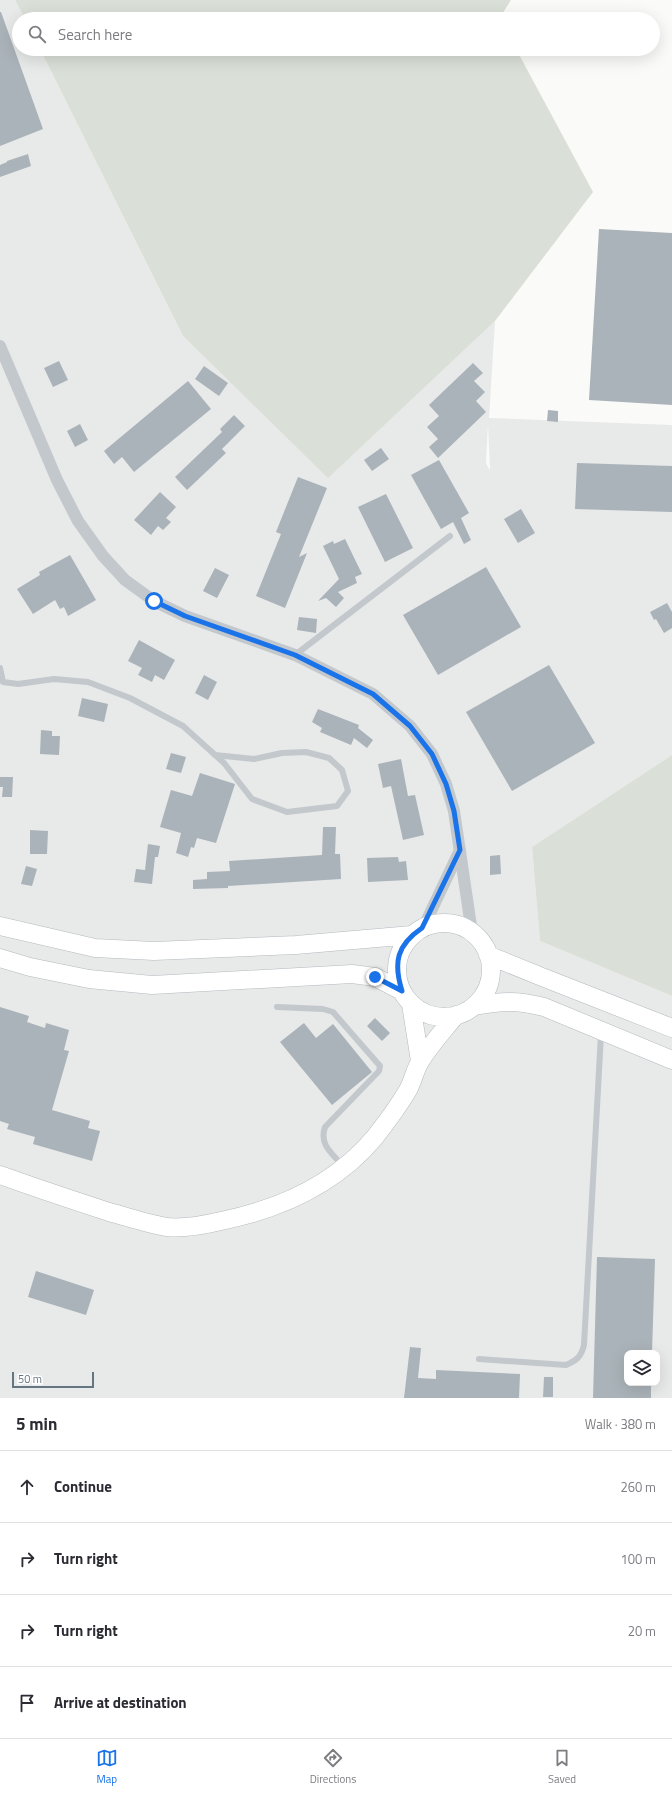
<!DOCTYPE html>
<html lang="en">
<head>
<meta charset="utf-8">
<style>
	:root { --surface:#fff; --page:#f2f2f3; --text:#2b2b33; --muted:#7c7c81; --line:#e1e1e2; --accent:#1a73e8 }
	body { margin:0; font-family:"Titillium Web",sans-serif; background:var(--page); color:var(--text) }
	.controls { position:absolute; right:12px; bottom:12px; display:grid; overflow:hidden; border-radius:8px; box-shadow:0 4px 16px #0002 }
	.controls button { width:36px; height:36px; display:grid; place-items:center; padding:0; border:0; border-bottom:1px solid var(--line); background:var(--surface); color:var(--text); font:20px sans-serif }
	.scale { position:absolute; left:12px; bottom:10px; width:82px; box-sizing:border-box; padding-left:4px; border:2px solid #657683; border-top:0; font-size:11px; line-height:14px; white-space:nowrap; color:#657683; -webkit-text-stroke:3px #fff; paint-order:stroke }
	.stop { position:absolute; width:12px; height:12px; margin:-9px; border:3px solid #1a73e8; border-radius:50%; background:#fff }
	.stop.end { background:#1a73e8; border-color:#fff; box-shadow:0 1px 4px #0008 }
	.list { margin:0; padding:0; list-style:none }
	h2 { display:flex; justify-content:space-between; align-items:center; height:52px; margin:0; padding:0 16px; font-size:17px }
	h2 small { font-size:13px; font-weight:400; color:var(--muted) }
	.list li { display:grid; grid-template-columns:26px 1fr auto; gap:12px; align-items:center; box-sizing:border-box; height:72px; padding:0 16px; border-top:1px solid var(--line) }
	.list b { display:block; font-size:15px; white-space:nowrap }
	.list em { font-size:13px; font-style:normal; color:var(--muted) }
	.icon { flex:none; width:22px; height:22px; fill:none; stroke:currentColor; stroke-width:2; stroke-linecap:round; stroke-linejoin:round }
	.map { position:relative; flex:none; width:672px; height:1398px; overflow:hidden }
	.search { position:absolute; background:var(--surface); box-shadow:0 4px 16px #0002; left:12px; right:12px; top:12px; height:44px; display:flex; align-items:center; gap:10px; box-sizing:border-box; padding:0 14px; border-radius:22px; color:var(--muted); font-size:15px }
	.sheet { height:340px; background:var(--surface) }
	nav { display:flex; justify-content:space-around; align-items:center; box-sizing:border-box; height:56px; border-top:1px solid var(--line); background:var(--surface); font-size:11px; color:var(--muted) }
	nav a { display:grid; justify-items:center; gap:2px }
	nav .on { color:var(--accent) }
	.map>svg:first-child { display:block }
	.built { fill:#e8e9e9; fill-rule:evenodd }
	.green { fill:#dadfd7 }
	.building { fill:#aab3b9 }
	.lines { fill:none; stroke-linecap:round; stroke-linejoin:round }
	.secondary-casing { stroke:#b3babf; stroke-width:19 }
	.lane { stroke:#c3c8cc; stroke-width:6 }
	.street { stroke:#c3c8cc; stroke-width:12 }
	.secondary { stroke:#fff; stroke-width:18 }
	.route { stroke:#1a73e8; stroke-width:5 }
</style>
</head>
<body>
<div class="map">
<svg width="672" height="1398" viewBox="0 0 672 1398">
	<rect width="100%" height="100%" fill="#fafaf8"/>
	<path class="built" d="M 0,0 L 15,0 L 25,19 L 19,19 L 19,49 L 40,49 L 183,336 L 328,477 L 495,321 L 489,418 L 672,425 L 672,755 L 532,847 L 540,941 L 672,996 L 672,1398 L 0,1398 ZM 488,424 L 490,469 L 489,469 L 486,463 ZM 627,1353 L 657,1353 L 657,1383 L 627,1383 Z"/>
	<path class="green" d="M 15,0 L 511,0 L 499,19 L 25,19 Z
		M 40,49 L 516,49 L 593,192 L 495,321 L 328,478 L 183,336 Z
		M 672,755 L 672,996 L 540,941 L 532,847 Z"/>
	<path class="building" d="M 0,12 L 1,12 L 43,129 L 0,146 Z
		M 28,154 L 31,166 L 0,177 L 0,165 L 7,162 L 7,161 Z
		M 599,229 L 672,233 L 672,405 L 589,400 Z
		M 59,361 L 68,380 L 53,387 L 44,368 Z
		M 473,363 L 483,373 L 474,381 L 485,392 L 476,401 L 486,412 L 438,458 L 429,447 L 438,439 L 427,427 L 439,416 L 429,405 Z
		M 204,366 L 228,383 L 219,396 L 195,379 Z
		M 188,381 L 211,409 L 134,472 L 122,457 L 114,464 L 104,451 Z
		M 548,410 L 558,411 L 558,422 L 547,421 Z
		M 234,415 L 245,426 L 222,449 L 226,453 L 187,490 L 175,477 L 222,432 L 220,429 Z
		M 80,424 L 88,440 L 75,447 L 67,431 Z
		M 381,448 L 389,459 L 372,471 L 364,460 Z
		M 439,460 L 469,513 L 461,518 L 471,540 L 464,544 L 453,522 L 441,529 L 411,475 Z
		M 577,463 L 672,466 L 672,512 L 575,509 Z
		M 298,477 L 327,488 L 299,557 L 307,553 L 285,608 L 256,596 L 281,534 L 276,532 Z
		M 160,492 L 176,507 L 166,518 L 171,522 L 163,530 L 158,526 L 151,535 L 134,520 Z
		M 386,494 L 413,548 L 385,562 L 358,507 Z
		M 521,509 L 535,533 L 518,543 L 504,519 Z
		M 345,539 L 362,574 L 355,577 L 357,583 L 338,592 L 344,598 L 336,607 L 326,598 L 318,601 L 339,579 L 323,546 L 333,541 L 334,544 Z
		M 70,555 L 96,600 L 68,616 L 64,607 L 60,609 L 55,600 L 33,614 L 17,589 L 40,575 L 39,572 Z
		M 486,567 L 521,627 L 438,675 L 403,615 Z
		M 215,568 L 229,575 L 217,598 L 203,591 Z
		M 667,603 L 672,612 L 672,628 L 664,633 L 656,619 L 654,620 L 650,612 Z
		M 299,617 L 317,619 L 316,633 L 297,630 Z
		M 139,640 L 175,660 L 164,680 L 155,675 L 152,682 L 138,675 L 142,668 L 128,661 Z
		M 549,665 L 595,743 L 512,791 L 466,712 Z
		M 204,675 L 217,682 L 208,700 L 195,693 Z
		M 82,698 L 108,704 L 104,722 L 78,716 Z
		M 318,709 L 359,725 L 358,728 L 373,740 L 367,748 L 354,738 L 351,745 L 320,732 L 322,728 L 312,722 Z
		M 41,730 L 52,731 L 52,736 L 60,736 L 59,755 L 40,754 Z
		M 171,753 L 186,757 L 181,773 L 166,769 Z
		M 401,759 L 408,796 L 415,795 L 424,835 L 403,840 L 391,786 L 383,788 L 378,764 Z
		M 200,773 L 235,784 L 216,843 L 197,838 L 194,848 L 191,847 L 188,857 L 176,853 L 181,833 L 160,827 L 171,790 L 192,796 Z
		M 0,777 L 13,777 L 12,797 L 2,797 L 3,787 L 0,787 Z
		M 323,827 L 336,827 L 335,854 L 340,854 L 341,879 L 228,886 L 228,888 L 193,889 L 193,880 L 207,879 L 207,872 L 230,871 L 229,861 L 322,855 Z
		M 30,830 L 48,831 L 47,854 L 30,854 Z
		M 148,844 L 160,846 L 158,857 L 155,857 L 152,884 L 134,882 L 136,869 L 145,870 Z
		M 500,855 L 501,874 L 490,875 L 490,856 Z
		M 398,857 L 399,862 L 406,861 L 408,880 L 368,882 L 367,858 Z
		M 26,866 L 37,869 L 32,886 L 21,884 Z
		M 0,1007 L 29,1016 L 27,1022 L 45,1028 L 46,1023 L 69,1030 L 64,1050 L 69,1051 L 52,1110 L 90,1121 L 88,1128 L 100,1131 L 92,1161 L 33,1144 L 35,1137 L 7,1129 L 9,1124 L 0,1121 Z
		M 375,1018 L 390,1033 L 382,1041 L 367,1026 Z
		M 304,1023 L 316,1038 L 333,1024 L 372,1072 L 332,1105 L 280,1042 Z
		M 597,1257 L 655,1259 L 652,1353 L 627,1353 L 627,1383 L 651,1383 L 651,1398 L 593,1398 Z
		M 36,1271 L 94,1290 L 86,1315 L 28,1297 Z
		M 410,1347 L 421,1348 L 418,1378 L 436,1379 L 436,1370 L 520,1374 L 519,1398 L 404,1398 Z
		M 544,1377 L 553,1377 L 553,1397 L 543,1397 Z"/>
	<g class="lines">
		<g class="secondary-casing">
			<path id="secondary" d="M397 970a47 47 0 1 1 94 0a47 47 0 1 1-94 0Z
				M 0,926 L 95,948 L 154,951 L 296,945 L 412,935
				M 488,955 L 542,977 L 672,1028
				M 0,958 L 30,967 L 89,979 L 152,985 L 352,974 L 375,977 L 402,991
				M 411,1004 L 420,1061
				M 474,1006 C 502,1001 516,1000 544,1007 L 672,1060
				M 0,1175 C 36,1188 72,1200 109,1212 C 128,1217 148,1224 167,1227 C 185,1229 204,1225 221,1221 C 280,1209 336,1184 375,1137 C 386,1123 398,1107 408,1090 C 413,1081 415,1069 421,1060 C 431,1044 444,1030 456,1015"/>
		</g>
		<path class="lane" d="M 295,655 L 450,536
			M 0,668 L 3,682 L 18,684 L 54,679 L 88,682 L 130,698 L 183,726 L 224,763 L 252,799 L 287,812 L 337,806 L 348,791 L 342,770 L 329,758 L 306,752 L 282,753 L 254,759 L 215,755
			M 277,1007 L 323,1009 L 333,1012 L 380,1066 L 379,1071 L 325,1127 C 319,1145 332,1153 343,1166
			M 479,1359 L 566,1365 C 577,1360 581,1357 584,1345 L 601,1034"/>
		<path class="street" d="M 0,346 L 57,480 L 78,521 L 103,556 L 125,580 L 154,601 L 185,616 L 295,655 L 373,694 L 410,726 L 432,754 L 446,784 L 454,811 L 472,933
			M 423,928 L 460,850"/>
		<use href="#secondary" class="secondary"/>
	</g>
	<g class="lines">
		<path class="route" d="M 154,601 L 185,616 L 295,655 L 373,694 L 410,726 L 432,754 L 446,784 L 454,811 L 460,850 L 422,928 C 397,945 393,962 402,991 L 375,977"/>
	</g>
</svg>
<div class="controls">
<button><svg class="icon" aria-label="layers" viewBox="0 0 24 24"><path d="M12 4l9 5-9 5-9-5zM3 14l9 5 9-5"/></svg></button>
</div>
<div class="scale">50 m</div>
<div class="stop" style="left:154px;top:601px"></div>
<div class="stop end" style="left:375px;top:977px"></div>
<div class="search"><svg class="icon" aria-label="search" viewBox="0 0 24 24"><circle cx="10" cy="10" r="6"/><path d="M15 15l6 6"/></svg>Search here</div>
</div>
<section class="sheet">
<h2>5 min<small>Walk · 380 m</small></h2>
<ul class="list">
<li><svg class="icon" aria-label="ahead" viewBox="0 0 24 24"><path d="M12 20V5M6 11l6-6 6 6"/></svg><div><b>Continue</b></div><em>260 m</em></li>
<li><svg class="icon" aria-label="right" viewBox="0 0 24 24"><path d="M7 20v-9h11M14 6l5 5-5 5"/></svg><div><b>Turn right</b></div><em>100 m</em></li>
<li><svg class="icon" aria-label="right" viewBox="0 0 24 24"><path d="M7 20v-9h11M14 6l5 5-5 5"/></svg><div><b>Turn right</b></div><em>20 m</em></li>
<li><svg class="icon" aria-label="arrive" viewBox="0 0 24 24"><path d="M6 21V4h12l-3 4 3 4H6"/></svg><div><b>Arrive at destination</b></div></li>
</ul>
</section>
<nav>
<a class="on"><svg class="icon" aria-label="map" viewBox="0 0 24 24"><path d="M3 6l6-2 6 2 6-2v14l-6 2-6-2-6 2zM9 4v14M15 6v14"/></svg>Map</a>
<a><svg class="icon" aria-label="directions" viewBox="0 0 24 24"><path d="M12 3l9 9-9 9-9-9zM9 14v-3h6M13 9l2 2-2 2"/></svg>Directions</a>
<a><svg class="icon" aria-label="saved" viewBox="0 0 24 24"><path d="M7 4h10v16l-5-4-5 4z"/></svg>Saved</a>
</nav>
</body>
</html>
